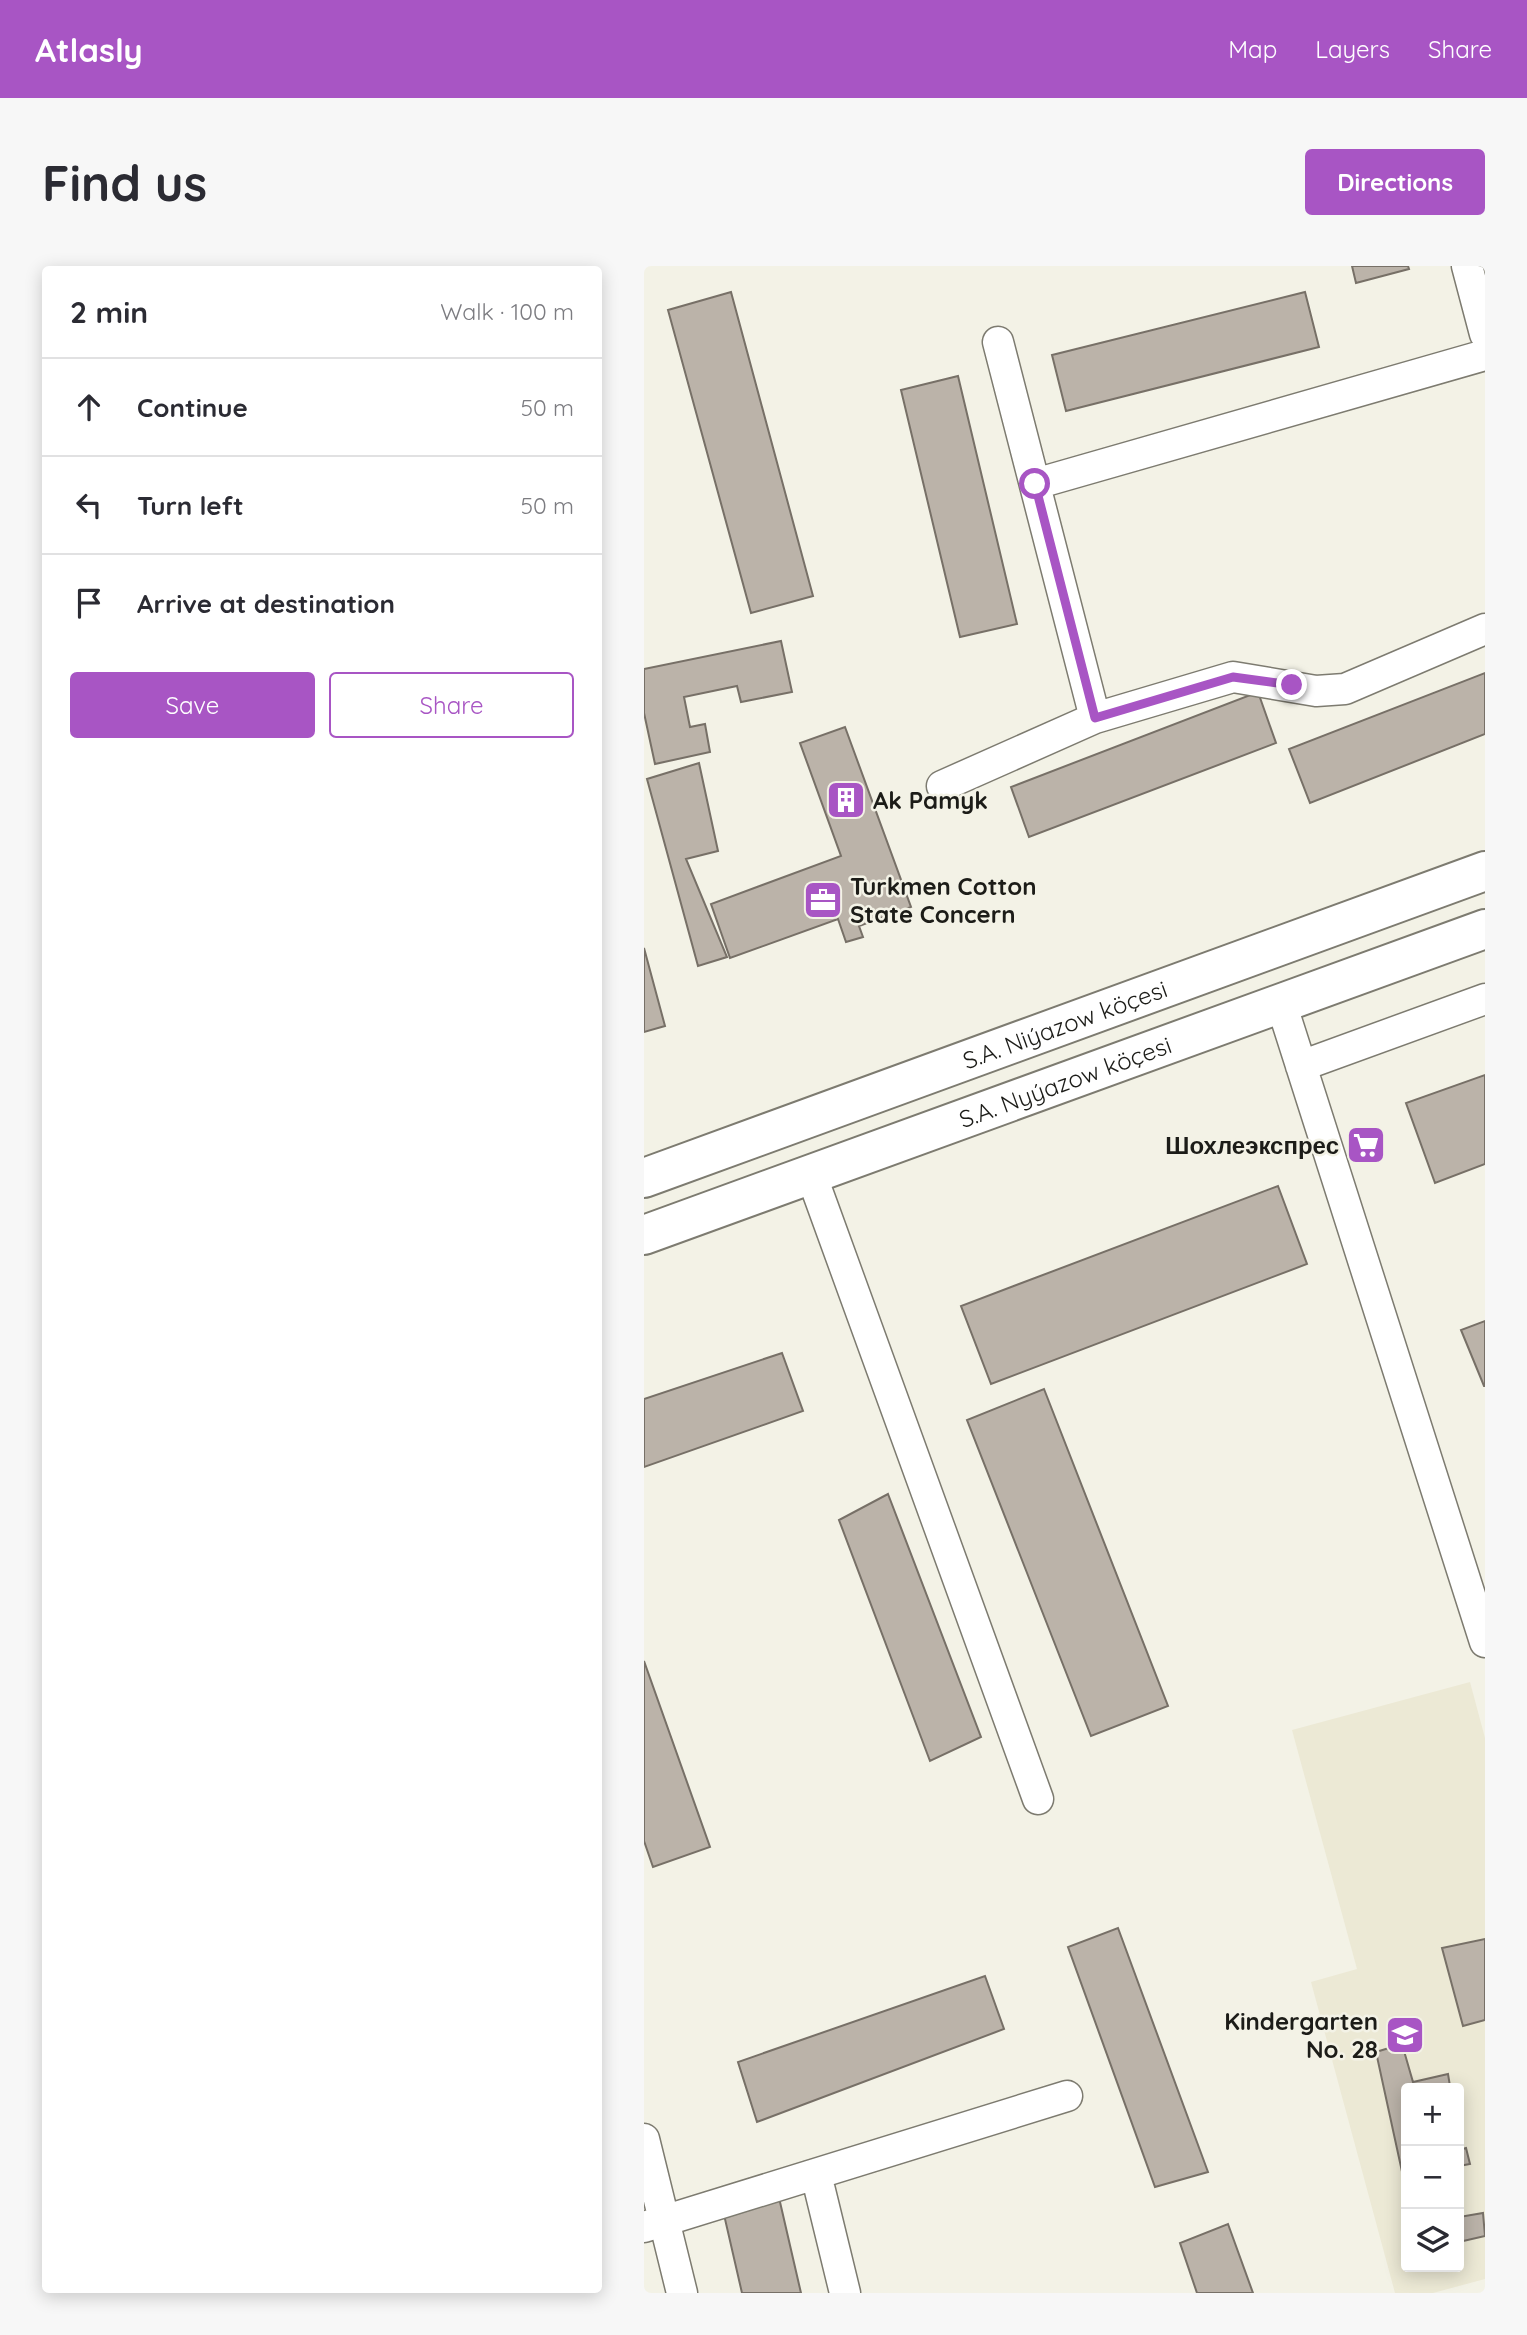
<!DOCTYPE html>
<html lang="en">
<head>
<meta charset="utf-8">
<style>
	:root { --surface:#fff; --page:#f7f7f7; --text:#2b2b33; --muted:#7c7c81; --line:#e1e1e2; --accent:#a855c4 }
	body { margin:0; font-family:Quicksand,sans-serif; background:var(--page); color:var(--text) }
	.controls { position:absolute; right:21px; bottom:21px; display:grid; overflow:hidden; border-radius:7px; box-shadow:0 4px 18px #0003 }
	.controls button { width:63px; height:63px; display:grid; place-items:center; padding:0; border:0; border-bottom:2px solid var(--line); background:var(--surface); color:var(--text); font:35px sans-serif }
	.stop { position:absolute; width:21px; height:21px; margin:-16px; border:5px solid #a855c4; border-radius:50%; background:#fff }
	.stop.end { background:#a855c4; border-color:#fff; box-shadow:0 2px 7px #0008 }
	.list { margin:0; padding:0; list-style:none }
	h2 { display:flex; justify-content:space-between; align-items:center; height:91px; margin:0; padding:0 28px; font-size:30px }
	h2 small { font-size:23px; font-weight:400; color:var(--muted) }
	.list li { display:grid; grid-template-columns:46px 1fr auto; gap:21px; align-items:center; box-sizing:border-box; height:98px; padding:0 28px; border-top:2px solid var(--line) }
	.list b { display:block; font-size:26px; white-space:nowrap }
	.list em { font-size:23px; font-style:normal; color:var(--muted) }
	.actions { display:flex; gap:14px; padding:21px 28px }
	.actions a { flex:1; padding:16px 0; border:2px solid var(--accent); border-radius:7px; text-align:center; font-size:24px; color:var(--accent) }
	.actions .main { background:var(--accent); color:#fff }
	.icon { flex:none; width:38px; height:38px; fill:none; stroke:currentColor; stroke-width:2; stroke-linecap:round; stroke-linejoin:round }
	.map { position:relative; flex:none; width:841px; height:2027px; overflow:hidden; border-radius:7px }
	header { display:flex; align-items:center; gap:42px; box-sizing:border-box; height:98px; padding:0 35px; background:var(--accent); color:#fff }
	header strong { font-size:33px }
	nav { display:flex; gap:38px; margin-inline-start:auto; font-size:24px }
	.intro { display:flex; align-items:center; justify-content:space-between; box-sizing:border-box; height:168px; padding:0 42px }
	h1 { margin:0; font-size:49px }
	.button { padding:18px 32px; border-radius:7px; background:var(--accent); color:#fff; font-size:24px; font-weight:700 }
	main { display:flex; gap:42px; padding:0 42px }
	aside { flex:1; background:var(--surface); border-radius:7px; box-shadow:0 4px 18px #0003 }
	.map>svg:first-child { display:block }
	.built { fill:#ece9d5; fill-rule:evenodd }
	.building { fill:#bbb3a9; stroke:#777067; stroke-width:2 }
	.lines { fill:none; stroke-linecap:round; stroke-linejoin:round }
	.minor-casing { stroke:#7d7b70; stroke-width:33 }
	.major-casing { stroke:#7d7b70; stroke-width:42 }
	.minor { stroke:#fff; stroke-width:30 }
	.major { stroke:#fff; stroke-width:38 }
	.route { stroke:#a855c4; stroke-width:9 }
	.labels { text-anchor:middle; dominant-baseline:central; stroke-width:5; stroke-linejoin:round; paint-order:stroke }
	.poi-label { font-size:24px; font-weight:bold; fill:#1c1c18; stroke:#f3f2e6; text-anchor:start }
	.street-label { font-size:24px; fill:#1c1c18; stroke:#f3f2e6 }
</style>
</head>
<body>
<header>
<strong>Atlasly</strong>
<nav><a>Map</a><a>Layers</a><a>Share</a></nav>
</header>
<div class="intro"><h1>Find us</h1><a class="button">Directions</a></div>
<main>
<aside>
<h2>2 min<small>Walk · 100 m</small></h2>
<ul class="list">
<li><svg class="icon" aria-label="ahead" viewBox="0 0 24 24"><path d="M12 20V5M6 11l6-6 6 6"/></svg><div><b>Continue</b></div><em>50 m</em></li>
<li><svg class="icon" aria-label="left" viewBox="0 0 24 24"><path d="M17 20v-9H6M10 6l-5 5 5 5"/></svg><div><b>Turn left</b></div><em>50 m</em></li>
<li><svg class="icon" aria-label="arrive" viewBox="0 0 24 24"><path d="M6 21V4h12l-3 4 3 4H6"/></svg><div><b>Arrive at destination</b></div></li>
</ul>
<div class="actions"><a class="main">Save</a><a>Share</a></div>
</aside>
<div class="map">
<svg width="841" height="2027" viewBox="0 0 841 2027">
	<rect width="100%" height="100%" fill="#f3f2e6"/>
	<path class="built" d="M 826,1416 L 841,1472 L 841,2013 L 789,2027 L 751,2027 L 667,1716 L 713,1703 L 648,1464 ZM 762,1822 L 815,1822 L 815,2001 L 762,2001 Z"/>
	<path class="building" d="M 708,0 L 764,0 L 765,3 L 712,17 Z
		M 87,26 L 169,330 L 107,347 L 24,44 Z
		M 661,26 L 675,81 L 422,145 L 408,89 Z
		M 314,110 L 373,358 L 316,371 L 257,124 Z
		M 137,375 L 148,426 L 97,436 L 93,420 L 40,431 L 46,461 L 61,458 L 66,486 L 11,498 L 0,447 L 0,403 Z
		M 841,407 L 841,468 L 666,537 L 645,483 Z
		M 614,426 L 632,477 L 385,571 L 367,521 Z
		M 201,461 L 267,641 L 215,660 L 219,671 L 202,676 L 194,653 L 86,692 L 67,638 L 197,590 L 156,477 Z
		M 55,497 L 74,585 L 42,593 L 83,691 L 54,700 L 3,513 Z
		M 0,682 L 21,760 L 0,766 Z
		M 841,809 L 841,898 L 791,917 L 762,837 Z
		M 634,920 L 663,998 L 347,1118 L 317,1040 Z
		M 841,1055 L 841,1120 L 840,1120 L 817,1064 Z
		M 138,1087 L 159,1145 L 0,1201 L 0,1133 Z
		M 400,1123 L 524,1440 L 447,1470 L 323,1154 Z
		M 244,1228 L 337,1471 L 286,1495 L 195,1254 Z
		M 0,1395 L 66,1581 L 9,1601 L 0,1575 Z
		M 474,1662 L 564,1906 L 511,1921 L 424,1681 Z
		M 841,1673 L 841,1754 L 819,1760 L 798,1682 Z
		M 341,1710 L 360,1763 L 113,1856 L 94,1796 Z
		M 758,1778 L 769,1816 L 804,1808 L 806,1820 L 762,1822 L 762,1924 L 732,1786 Z
		M 822,1882 L 826,1898 L 815,1900 L 815,1884 Z
		M 133,1923 L 157,2027 L 98,2027 L 78,1940 Z
		M 839,1947 L 841,1970 L 815,1976 L 815,1951 Z
		M 584,1958 L 609,2027 L 553,2027 L 536,1977 Z"/>
	<g class="lines">
		<g class="minor-casing">
			<path id="minor" d="M 823,0 L 841,68
				M 391,218 L 841,89
				M 451,452 L 589,411 L 672,425 L 701,423 L 841,363
				M 298,520 L 451,452 L 354,76
				M 637,737 L 841,1376
				M 657,800 L 841,733
				M 167,908 L 394,1533
				M 0,1873 L 38,2027
				M 172,1908 L 201,2027
				M 0,1961 L 423,1830"/>
		</g>
		<g class="major-casing">
			<g id="major">
				<path id="s1" d="M 0,912 L 841,605"/>
				<path id="s2" d="M 0,969 L 841,663"/>
			</g>
		</g>
		<use href="#minor" class="minor"/>
		<use href="#major" class="major"/>
	</g>
	<g class="lines">
		<path class="route" d="M 391,218 L 451,452 L 589,411 L 648,419"/>
	</g>
	<defs>
		<g id="building-square" transform="scale(2.0125)"><rect x="-9" y="-9" width="18" height="18" rx="4" fill="#a855c4" stroke="#f3f2e6"/><path d="M-4-6H4V6H1V3H-1V6H-4ZM-2.5-4.3h1.7v1.8h-1.7ZM.8-4.3h1.7v1.8H.8ZM-2.5-1h1.7V.8h-1.7ZM.8-1h1.7V.8H.8Z" fill="#fff"/></g>
		<g id="office-square" transform="scale(2.0125)"><rect x="-9" y="-9" width="18" height="18" rx="4" fill="#a855c4" stroke="#f3f2e6"/><path d="M-6-3h4V-5.5h4V-3h4V5H-6ZM-1-4.5V-3h2v-1.5ZM-6 0V1H6V0Z" fill="#fff"/></g>
		<g id="supermarket-square" transform="scale(2.0125)"><rect x="-9" y="-9" width="18" height="18" rx="4" fill="#a855c4" stroke="#f3f2e6"/><path d="M-6-5.5h2.5l.6 2H6L4.5 2H-2.5L-4.4-4H-6ZM-1.5 3.2a1.3 1.3 0 1 0 .1 0ZM3 3.2a1.3 1.3 0 1 0 .1 0Z" fill="#fff"/></g>
		<g id="school-square" transform="scale(2.0125)"><rect x="-9" y="-9" width="18" height="18" rx="4" fill="#a855c4" stroke="#f3f2e6"/><path d="M0-5L7-2L0 1L-7-2ZM-4 1L0 2.5L4 1V4Q0 6-4 4Z" fill="#fff"/></g>
	</defs>
	<g fill-rule="evenodd">
		<use href="#building-square" x="202" y="534"/>
		<use href="#office-square" x="179" y="634"/>
		<use href="#supermarket-square" x="722" y="879"/>
		<use href="#school-square" x="761" y="1769"/>
	</g>
	<g class="labels">
		<g class="poi-label">
			<text x="229" y="534">Ak Pamyk</text>
			<text x="206" y="620">Turkmen Cotton<tspan x="206" dy="28">State Concern</tspan></text>
			<text x="695" y="879" text-anchor="end">Шохлеэкспрес</text>
			<text x="734" y="1755" text-anchor="end">Kindergarten<tspan x="734" dy="28">No. 28</tspan></text>
		</g>
		<g class="street-label">
			<text stroke="none"><textPath href="#s1" startOffset="448">S.A. Niýazow köçesi</textPath></text>
			<text stroke="none"><textPath href="#s2" startOffset="448">S.A. Nyýazow köçesi</textPath></text>
		</g>
	</g>
</svg>
<div class="controls">
<button>+</button>
<button>−</button>
<button><svg class="icon" aria-label="layers" viewBox="0 0 24 24"><path d="M12 4l9 5-9 5-9-5zM3 14l9 5 9-5"/></svg></button>
</div>
<div class="stop" style="left:391px;top:218px"></div>
<div class="stop end" style="left:648px;top:419px"></div>
</div>
</main>
</body>
</html>
